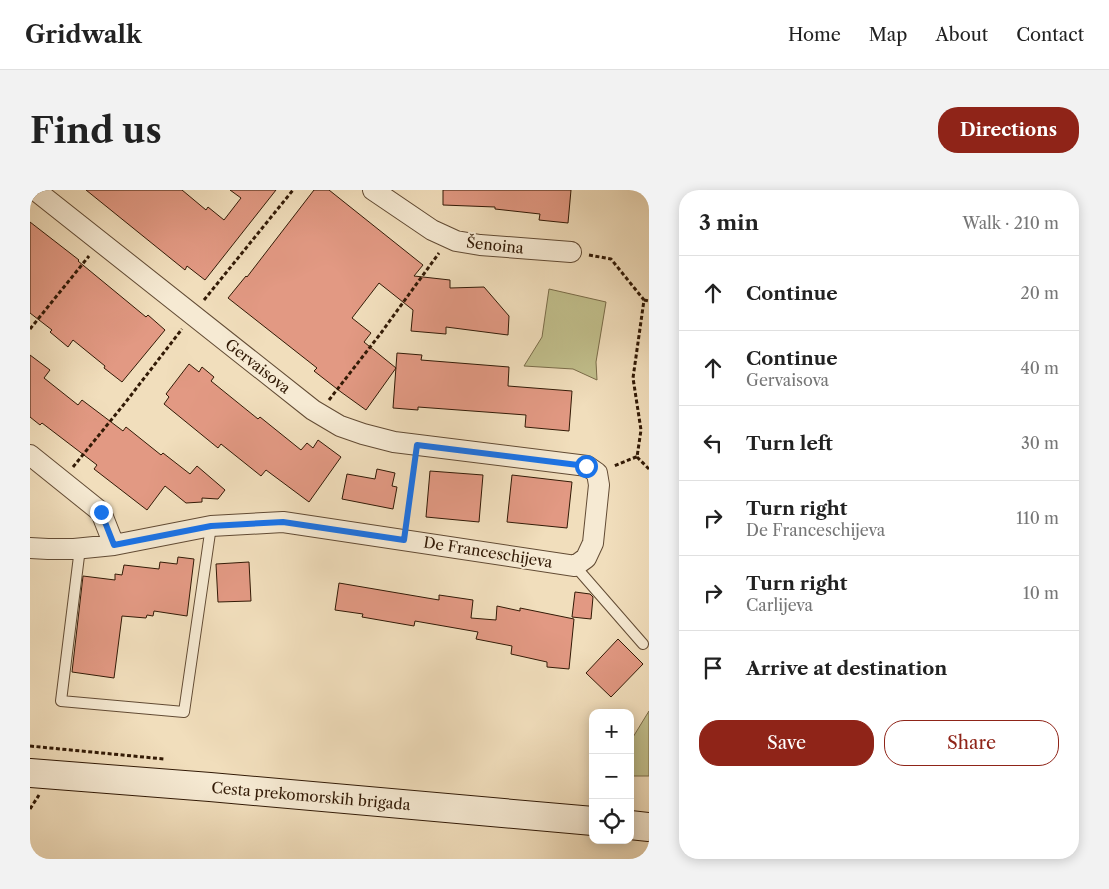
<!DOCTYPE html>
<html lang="en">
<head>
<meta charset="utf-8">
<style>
	:root { --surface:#fff; --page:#f2f2f2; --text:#222; --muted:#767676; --line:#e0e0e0; --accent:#8f2418 }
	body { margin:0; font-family:"Libre Caslon Text",serif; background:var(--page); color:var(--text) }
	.controls { position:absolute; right:15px; bottom:15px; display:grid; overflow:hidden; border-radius:10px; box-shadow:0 2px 12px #0003 }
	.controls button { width:45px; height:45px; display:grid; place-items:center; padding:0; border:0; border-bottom:1px solid var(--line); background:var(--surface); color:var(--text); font:25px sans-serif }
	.stop { position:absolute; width:15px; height:15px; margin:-11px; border:4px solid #1a73e8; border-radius:50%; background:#fff }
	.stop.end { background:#1a73e8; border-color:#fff; box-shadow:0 1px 5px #0008 }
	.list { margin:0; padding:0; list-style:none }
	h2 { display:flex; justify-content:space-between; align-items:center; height:65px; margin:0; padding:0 20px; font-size:21px }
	h2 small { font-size:16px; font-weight:400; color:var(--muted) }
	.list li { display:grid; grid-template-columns:32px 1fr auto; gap:15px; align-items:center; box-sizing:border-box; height:75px; padding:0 20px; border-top:1px solid var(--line) }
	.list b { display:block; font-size:19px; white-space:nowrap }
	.list p { margin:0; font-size:16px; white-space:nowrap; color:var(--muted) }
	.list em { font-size:16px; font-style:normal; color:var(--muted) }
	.actions { display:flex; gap:10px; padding:15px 20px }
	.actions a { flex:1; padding:11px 0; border:1px solid var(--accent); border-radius:20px; text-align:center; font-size:18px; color:var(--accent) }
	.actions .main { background:var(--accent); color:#fff }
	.icon { flex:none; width:28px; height:28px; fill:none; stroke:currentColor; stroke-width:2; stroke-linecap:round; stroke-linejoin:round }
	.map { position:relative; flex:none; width:619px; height:669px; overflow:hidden; border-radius:20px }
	header { display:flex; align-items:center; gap:30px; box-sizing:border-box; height:70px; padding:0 25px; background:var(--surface); border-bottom:1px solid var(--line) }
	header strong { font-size:24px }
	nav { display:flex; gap:28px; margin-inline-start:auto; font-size:18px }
	.intro { display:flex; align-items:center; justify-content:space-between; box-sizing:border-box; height:120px; padding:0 30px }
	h1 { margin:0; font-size:35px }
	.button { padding:12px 22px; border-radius:20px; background:var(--accent); color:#fff; font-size:18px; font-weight:700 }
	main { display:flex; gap:30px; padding:0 30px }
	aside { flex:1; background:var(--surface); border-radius:20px; box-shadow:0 2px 12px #0003 }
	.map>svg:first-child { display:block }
	.green { fill:#c1bf8c; stroke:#7a6c49 }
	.building { fill:#e29983; stroke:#321a06 }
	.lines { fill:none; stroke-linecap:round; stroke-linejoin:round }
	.service-casing { stroke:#624b34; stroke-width:12 }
	.minor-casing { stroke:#624b34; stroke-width:22 }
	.secondary-casing { stroke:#321a06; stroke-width:30 }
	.path { stroke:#321a06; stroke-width:3; stroke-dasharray:4 2.5; stroke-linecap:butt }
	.service { stroke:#f6ead3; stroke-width:10 }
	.minor { stroke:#f6ead3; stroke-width:20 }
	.secondary { stroke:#f6ead3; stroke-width:28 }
	.route { stroke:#1a73e8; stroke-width:6 }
	.labels { text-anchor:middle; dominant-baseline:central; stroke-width:4; stroke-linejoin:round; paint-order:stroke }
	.street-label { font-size:15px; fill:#321a06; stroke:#f6ead3 }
</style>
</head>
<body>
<header>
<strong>Gridwalk</strong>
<nav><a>Home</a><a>Map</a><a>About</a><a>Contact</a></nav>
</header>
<div class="intro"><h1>Find us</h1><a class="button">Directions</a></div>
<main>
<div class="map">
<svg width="619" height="669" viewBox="0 0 619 669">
	<rect width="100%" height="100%" fill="#f1debc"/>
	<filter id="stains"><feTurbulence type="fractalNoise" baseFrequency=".004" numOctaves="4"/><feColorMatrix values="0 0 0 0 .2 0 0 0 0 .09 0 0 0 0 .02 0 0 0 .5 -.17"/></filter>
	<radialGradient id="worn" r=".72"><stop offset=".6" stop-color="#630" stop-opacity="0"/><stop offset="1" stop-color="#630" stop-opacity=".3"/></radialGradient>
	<path class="green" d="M 519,99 L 576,112 L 566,172 L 567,190 L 543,179 L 494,176 L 512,147 Z
		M 619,521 L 619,586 L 600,586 L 600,552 Z"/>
	<path class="building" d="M 56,0 L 152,0 L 176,20 L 178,17 L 194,30 L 211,8 L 200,0 L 246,0 L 175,90 L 157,76 L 155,80 Z
		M 284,0 L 299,0 L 393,75 L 384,86 L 420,90 L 420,98 L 454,97 L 479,126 L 478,145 L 416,137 L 416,144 L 381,141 L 383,120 L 349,93 L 322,128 L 341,143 L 334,152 L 366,178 L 336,220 L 311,202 L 284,181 L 287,178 L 198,108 L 216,86 L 217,87 Z
		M 413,0 L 541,0 L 538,33 L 509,30 L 510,24 L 465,19 L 465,17 L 413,15 Z
		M 0,32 L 49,70 L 48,71 L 116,127 L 118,125 L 135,140 L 92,192 L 74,178 L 75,176 L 43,150 L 38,157 L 20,142 L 22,140 L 0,123 Z
		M 367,163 L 392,165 L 391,170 L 479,177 L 478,196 L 542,201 L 539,241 L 495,237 L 496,225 L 388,217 L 388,220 L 363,218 Z
		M 0,165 L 20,180 L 14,188 L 48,215 L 52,210 L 93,241 L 96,237 L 131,265 L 133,263 L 160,284 L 167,276 L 195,300 L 188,309 L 172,308 L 172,312 L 156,313 L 135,296 L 117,320 L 64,279 L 67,275 L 12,233 L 10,235 L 0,227 Z
		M 159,174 L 169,182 L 172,177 L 184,187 L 181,191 L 228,229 L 230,227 L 271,260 L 277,253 L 283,258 L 288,250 L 311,267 L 279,312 L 236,280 L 231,286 L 191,254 L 188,258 L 134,214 L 139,207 L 136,204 Z
		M 347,279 L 365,283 L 362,296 L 367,297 L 363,319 L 312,309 L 317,284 L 345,289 Z
		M 400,281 L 453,285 L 449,332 L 396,327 Z
		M 482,285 L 542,292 L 537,338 L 477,332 Z
		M 148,367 L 164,369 L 157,426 L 124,421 L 123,426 L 117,425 L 116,428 L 92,426 L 84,488 L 42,482 L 53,386 L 85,390 L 85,384 L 92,385 L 94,375 L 129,379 L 130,372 L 147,374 Z
		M 219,372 L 221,411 L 188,412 L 186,374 Z
		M 309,393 L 409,410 L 409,405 L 443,410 L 441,428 L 466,430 L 467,416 L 490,421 L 490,418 L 544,429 L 539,479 L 517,477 L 517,472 L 481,464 L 482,456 L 446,449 L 448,442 L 385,431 L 384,436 L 332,427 L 333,424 L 305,420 Z
		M 545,402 L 560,404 L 563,407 L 561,429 L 542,427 Z
		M 588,449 L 613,474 L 581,507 L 556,483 Z"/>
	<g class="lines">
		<g class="service-casing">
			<path id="service" d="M 50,358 L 31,511 L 154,522 L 181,336
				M 545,376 L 613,454"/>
		</g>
		<g class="minor-casing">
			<path id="minor" d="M 343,0 L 402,40 L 426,51 L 450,55 L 541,62
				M 0,265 L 71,322 L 84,355
				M 0,358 L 18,359 L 44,359 L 84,355 L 181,336 L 253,332 L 545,376 L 556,368 L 563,353 L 569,295 L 567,283 L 557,276 L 364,252 L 333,244 L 310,236 L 283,220 L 5,0"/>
		</g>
		<g class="secondary-casing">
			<path id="secondary" d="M 0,583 L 180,597 L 563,631
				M 600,635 L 619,637"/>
		</g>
		<path class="path" d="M 559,65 L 581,69 L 614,110 L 603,188 L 611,240 L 607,267 L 606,267 L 584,276
			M 174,110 L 263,0
			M 614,110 L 619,111
			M 0,139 L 59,66
			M 299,210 L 351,143 L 409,63
			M 607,267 L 619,279
			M 43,277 L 95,213 L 152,139
			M 376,334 L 385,273
			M 0,556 L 134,569
			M 0,619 L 9,605"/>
		<use href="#service" class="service"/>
		<use href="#minor" class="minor"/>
		<use href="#secondary" class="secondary"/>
	</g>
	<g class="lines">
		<path class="route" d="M 71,322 L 84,355 L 181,336 L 253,332 L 374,350 L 387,255 L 556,276"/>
	</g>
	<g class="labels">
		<g class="street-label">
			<text transform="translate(465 55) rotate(6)">Šenoina</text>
			<text transform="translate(228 176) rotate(38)">Gervaisova</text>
			<text transform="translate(458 362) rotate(9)">De Franceschijeva</text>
			<text transform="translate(281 606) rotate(5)">Cesta prekomorskih brigada</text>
		</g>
	</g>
	<rect width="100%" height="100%" filter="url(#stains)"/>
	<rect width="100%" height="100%" fill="url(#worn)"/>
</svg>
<div class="controls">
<button>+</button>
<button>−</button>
<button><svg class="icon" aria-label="locate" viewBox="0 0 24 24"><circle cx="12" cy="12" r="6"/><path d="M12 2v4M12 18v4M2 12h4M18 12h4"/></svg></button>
</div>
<div class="stop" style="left:556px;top:276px"></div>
<div class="stop end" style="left:71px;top:322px"></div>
</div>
<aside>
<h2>3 min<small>Walk · 210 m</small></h2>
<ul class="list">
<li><svg class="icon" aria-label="ahead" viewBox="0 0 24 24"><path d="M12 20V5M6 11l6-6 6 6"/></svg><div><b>Continue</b></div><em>20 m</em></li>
<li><svg class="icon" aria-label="ahead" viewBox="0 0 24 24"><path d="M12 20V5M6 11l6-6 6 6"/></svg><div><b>Continue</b><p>Gervaisova</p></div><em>40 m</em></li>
<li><svg class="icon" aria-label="left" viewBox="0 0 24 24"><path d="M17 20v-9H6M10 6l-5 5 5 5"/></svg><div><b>Turn left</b></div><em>30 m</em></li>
<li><svg class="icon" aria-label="right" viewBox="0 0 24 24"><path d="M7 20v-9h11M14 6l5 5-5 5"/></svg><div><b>Turn right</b><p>De Franceschijeva</p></div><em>110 m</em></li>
<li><svg class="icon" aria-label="right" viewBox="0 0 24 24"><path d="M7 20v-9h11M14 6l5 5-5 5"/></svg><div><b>Turn right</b><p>Carlijeva</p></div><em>10 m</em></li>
<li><svg class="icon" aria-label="arrive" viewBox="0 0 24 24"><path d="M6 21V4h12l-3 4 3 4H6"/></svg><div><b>Arrive at destination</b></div></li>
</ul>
<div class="actions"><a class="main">Save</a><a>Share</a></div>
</aside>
</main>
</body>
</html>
